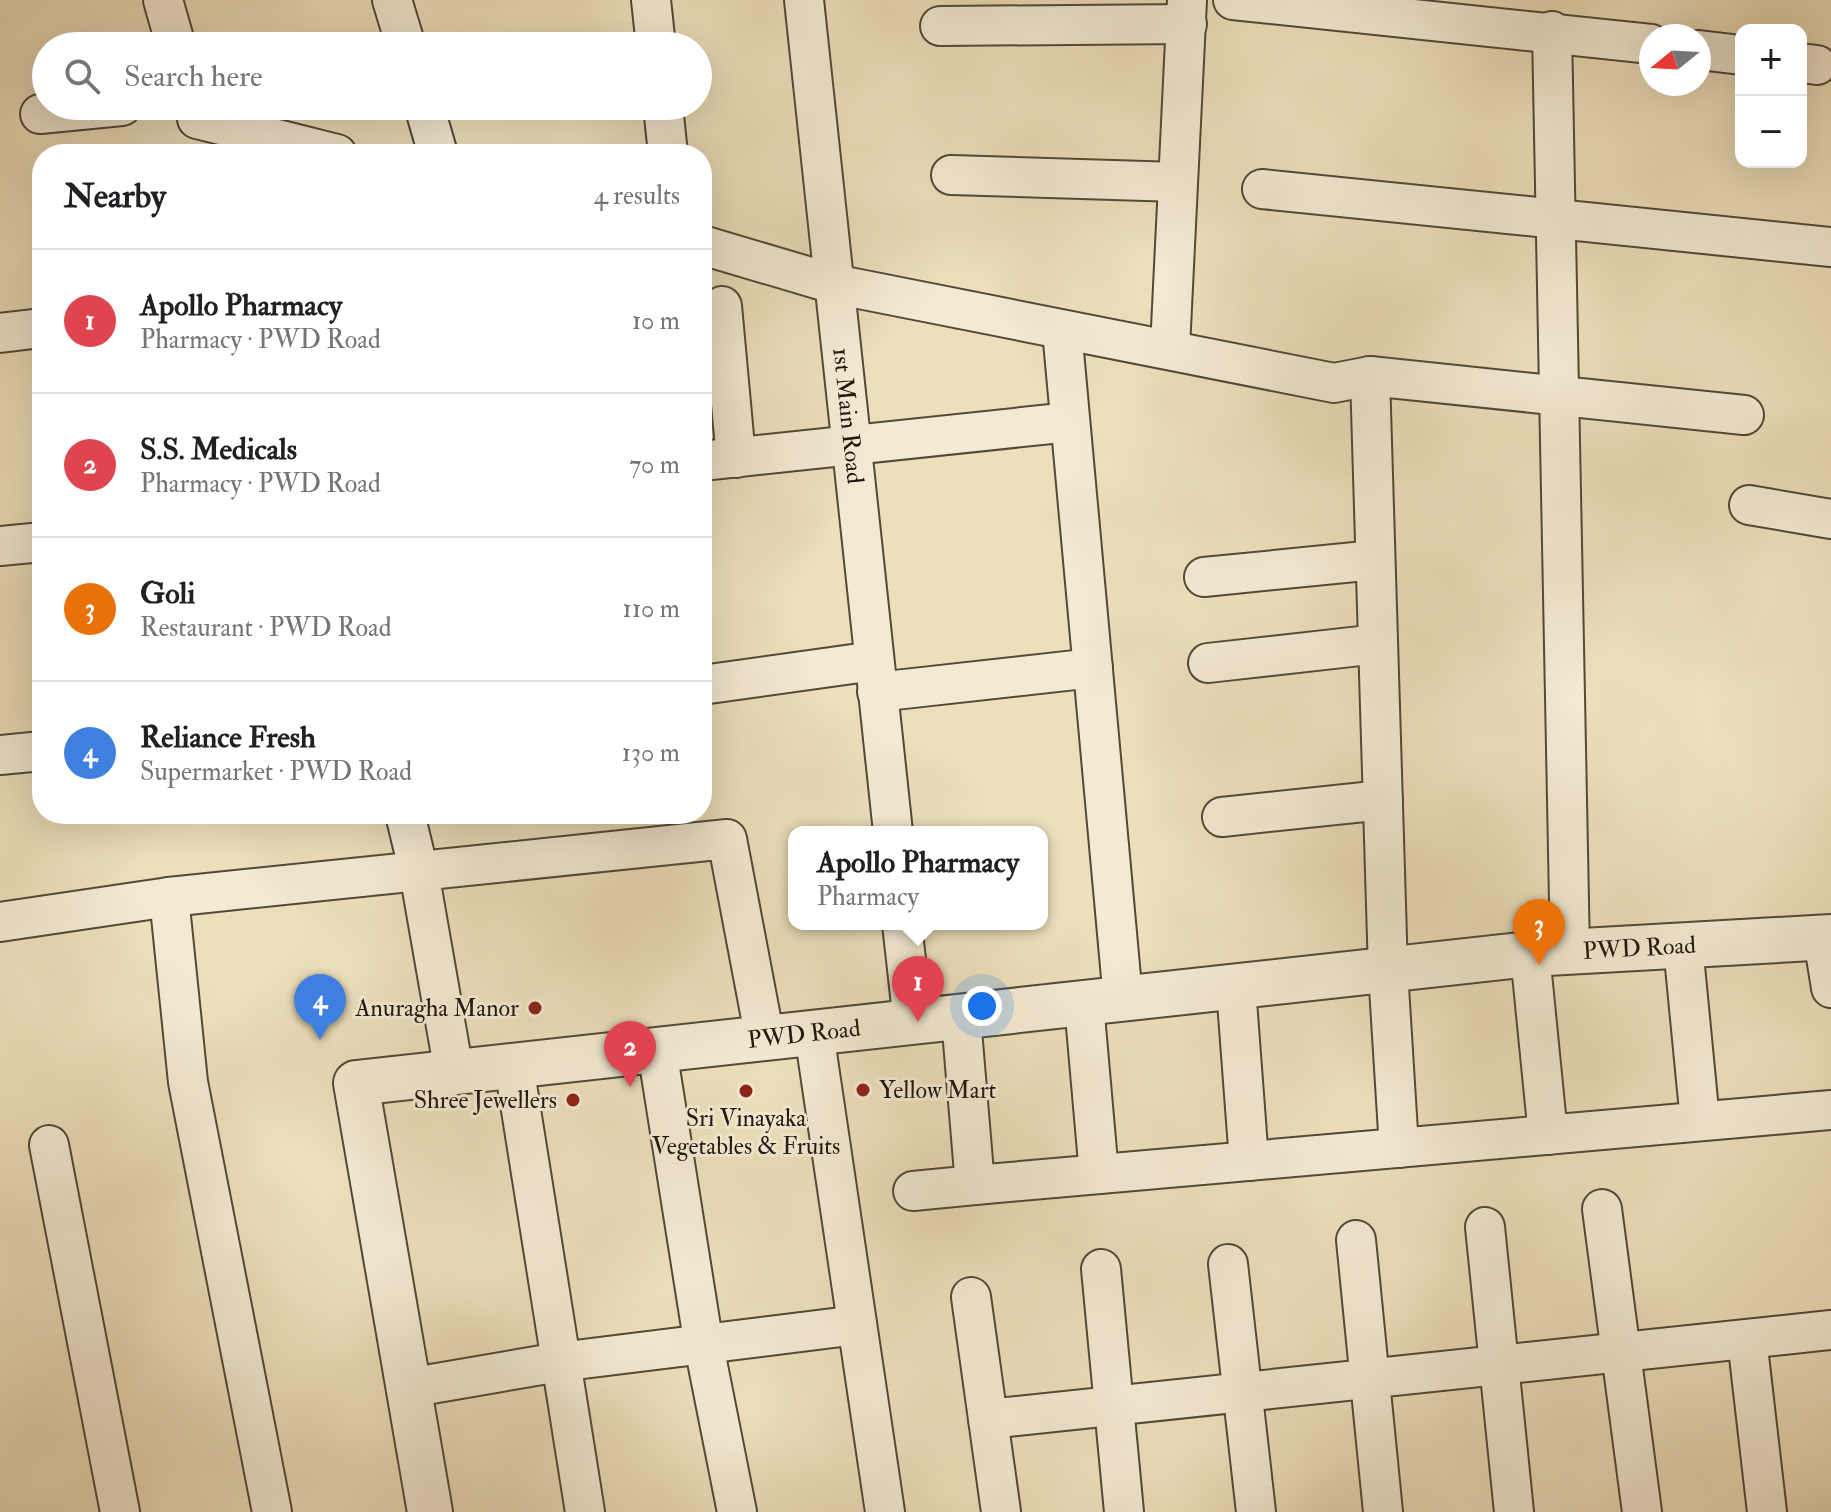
<!DOCTYPE html>
<html lang="en">
<head>
<meta charset="utf-8">
<style>
	:root { --surface:#fff; --page:#f2f2f2; --text:#202124; --muted:#757577; --line:#e0e0e0; --accent:#8f2418 }
	body { margin:0; font-family:"IM FELL Double Pica",serif; background:var(--page); color:var(--text) }
	.controls { position:absolute; right:24px; top:24px; display:grid; overflow:hidden; border-radius:16px; box-shadow:0 8px 32px #0002 }
	.controls button { width:72px; height:72px; display:grid; place-items:center; padding:0; border:0; border-bottom:2px solid var(--line); background:var(--surface); color:var(--text); font:40px sans-serif }
	.compass { position:absolute; left:1639px; top:24px; width:72px; height:72px; border-radius:50%; background:var(--surface); box-shadow:0 8px 32px #0002; rotate:252deg }
	.you { position:absolute; left:982px; top:1006px; width:28px; height:28px; margin:-20px; border:6px solid #fff; border-radius:50%; background:#1a73e8; box-shadow:0 0 0 12px #1a73e833 }
	.badge { display:grid; place-items:center; width:52px; height:52px; border-radius:50%; background:var(--accent); color:#fff; font-size:26px; font-weight:700 }
	.pin { position:absolute; translate:-50% -66px; filter:drop-shadow(0 2px 4px #0008) }
	.pin::after { content:''; position:absolute; top:42px; width:28px; height:24px; background:inherit; clip-path:polygon(0 0,100% 0,50% 100%) }
	.popup { position:absolute; left:788px; top:826px; width:260px; height:104px; box-sizing:border-box; display:grid; place-content:center; border-radius:16px; background:var(--surface); filter:drop-shadow(0 2px 6px #0005); font-size:26px; white-space:nowrap; color:var(--muted) }
	.popup b { font-size:30px; color:var(--text) }
	.popup::after { content:''; position:absolute; left:50%; top:100%; margin-left:-16px; border:16px solid transparent; border-top-color:var(--surface) }
	.list { margin:0; padding:0; list-style:none }
	h2 { display:flex; justify-content:space-between; align-items:center; height:104px; margin:0; padding:0 32px; font-size:34px }
	h2 small { font-size:26px; font-weight:400; color:var(--muted) }
	.list li { display:grid; grid-template-columns:52px 1fr auto; gap:24px; align-items:center; box-sizing:border-box; height:144px; padding:0 32px; border-top:2px solid var(--line) }
	.list b { display:block; font-size:30px; white-space:nowrap }
	.list p { margin:0; font-size:26px; white-space:nowrap; color:var(--muted) }
	.list em { font-size:26px; font-style:normal; color:var(--muted) }
	.icon { flex:none; width:44px; height:44px; fill:none; stroke:currentColor; stroke-width:2; stroke-linecap:round; stroke-linejoin:round }
	.map { position:relative; flex:none; width:1831px; height:1512px; overflow:hidden }
	.search { position:absolute; background:var(--surface); box-shadow:0 8px 32px #0002; left:32px; top:32px; width:680px; height:88px; display:flex; align-items:center; gap:20px; box-sizing:border-box; padding:0 28px; border-radius:44px; color:var(--muted); font-size:30px }
	.panel { position:absolute; background:var(--surface); box-shadow:0 8px 32px #0002; left:32px; top:144px; width:680px; height:680px; border-radius:32px }
	.map>svg:first-child { display:block }
	.lines { fill:none; stroke-linecap:round; stroke-linejoin:round }
	.minor-casing { stroke:#524939; stroke-width:42 }
	.tertiary-casing { stroke:#524939; stroke-width:48 }
	.minor { stroke:#f3ead3; stroke-width:38 }
	.tertiary { stroke:#f3ead3; stroke-width:44 }
	.poi-dot { fill:#8f2418; stroke:#f3ead3; stroke-width:3 }
	.labels { text-anchor:middle; dominant-baseline:central; stroke-width:6; stroke-linejoin:round; paint-order:stroke }
	.street-label { font-size:24px; fill:#1f170e; stroke:#f3ead3 }
	.poi-label { font-size:24px; fill:#1f170e; stroke:#f3ead3; text-anchor:end }
</style>
</head>
<body>
<div class="map">
<svg width="1831" height="1512" viewBox="0 0 1831 1512">
	<rect width="100%" height="100%" fill="#ecdfbb"/>
	<filter id="stains"><feTurbulence type="fractalNoise" baseFrequency=".0025" numOctaves="4"/><feColorMatrix values="0 0 0 0 .2 0 0 0 0 .09 0 0 0 0 .02 0 0 0 .5 -.17"/></filter>
	<radialGradient id="worn" r=".72"><stop offset=".6" stop-color="#630" stop-opacity="0"/><stop offset="1" stop-color="#630" stop-opacity=".3"/></radialGradient>
	<g class="lines">
		<g class="minor-casing">
			<g id="minor">
				<path d="M 163,0 L 176,46"/>
				<path d="M 392,0 L 406,46"/>
				<path d="M 651,0 L 656,46"/>
				<path id="s1" d="M 804,0 L 893,832"/>
				<path d="M 1233,0 L 1651,44"/>
				<path d="M 940,26 L 1187,24"/>
				<path d="M 1552,31 L 1570,953"/>
				<path d="M 1699,50 L 1741,55"/>
				<path d="M 1801,63 L 1817,65"/>
				<path d="M 424,106 L 438,154"/>
				<path d="M 663,106 L 668,154"/>
				<path d="M 40,114 L 122,106"/>
				<path d="M 197,119 L 337,154"/>
				<path d="M 951,175 L 1178,182"/>
				<path d="M 1262,189 L 1831,247"/>
				<path d="M 702,245 L 834,284 L 1334,383 L 1370,376 L 1744,415"/>
				<path d="M 722,306 L 736,458"/>
				<path d="M 1062,330 L 1123,999"/>
				<path d="M 0,333 L 42,328"/>
				<path d="M 1170,348 L 1187,0"/>
				<path d="M 1370,376 L 1388,971 L 1399,1148"/>
				<path d="M 702,461 L 1070,422"/>
				<path d="M 1749,505 L 1831,519"/>
				<path d="M 0,546 L 42,542"/>
				<path d="M 1204,577 L 1375,560"/>
				<path d="M 1208,663 L 1378,644"/>
				<path d="M 702,685 L 874,661"/>
				<path d="M 877,692 L 1093,668"/>
				<path d="M 0,755 L 42,751"/>
				<path d="M 405,814 L 419,872 L 454,1072"/>
				<path d="M 1222,817 L 1383,800"/>
				<path d="M 169,897 L 188,1082 L 272,1512"/>
				<path d="M 0,922 L 169,897 L 727,839 L 765,1039"/>
				<path d="M 902,924 L 913,1022"/>
				<path d="M 1823,938 L 1831,988"/>
				<path d="M 1683,946 L 1700,1121"/>
				<path d="M 1530,954 L 1548,1135"/>
				<path d="M 1236,988 L 1249,1161"/>
				<path d="M 1084,1004 L 1099,1174"/>
				<path d="M 961,1018 L 975,1185 L 1831,1110"/>
				<path d="M 814,1033 L 885,1512"/>
				<path d="M 657,1050 L 704,1346 L 737,1512"/>
				<path d="M 514,1066 L 585,1512"/>
				<path d="M 49,1145 L 120,1512"/>
				<path d="M 913,1191 L 975,1185"/>
				<path d="M 1602,1209 L 1642,1512"/>
				<path d="M 1485,1227 L 1514,1512"/>
				<path d="M 1356,1240 L 1383,1512"/>
				<path d="M 1228,1264 L 1256,1512"/>
				<path d="M 1101,1269 L 1124,1512"/>
				<path d="M 971,1297 L 1001,1512"/>
				<path d="M 1747,1339 L 1767,1512"/>
				<path d="M 408,1388 L 559,1362 L 857,1325"/>
				<path d="M 988,1419 L 1831,1330"/>
			</g>
		</g>
		<g class="tertiary-casing">
			<g id="tertiary">
				<path id="s2" d="M 430,1512 L 356,1083 L 1530,954 L 1831,937"/>
			</g>
		</g>
		<use href="#minor" class="minor"/>
		<use href="#tertiary" class="tertiary"/>
	</g>
	<g class="poi-dot">
		<circle cx="535" cy="1008" r="8"/>
		<circle cx="863" cy="1090" r="8"/>
		<circle cx="746" cy="1091" r="8"/>
		<circle cx="573" cy="1100" r="8"/>
	</g>
	<g class="labels">
		<g class="street-label">
			<text stroke="none"><textPath href="#s1" startOffset="418">1st Main Road</textPath></text>
			<text stroke="none"><textPath href="#s2" startOffset="1726">PWD Road</textPath></text>
			<text stroke="none"><textPath href="#s2" startOffset="886">PWD Road</textPath></text>
		</g>
		<g class="poi-label">
			<text x="519" y="1008">Anuragha Manor</text>
			<text x="879" y="1090" text-anchor="start">Yellow Mart</text>
			<text x="557" y="1100">Shree Jewellers</text>
			<text x="746" y="1118" text-anchor="middle">Sri Vinayaka<tspan x="746" dy="28">Vegetables &amp; Fruits</tspan></text>
		</g>
	</g>
	<rect width="100%" height="100%" filter="url(#stains)"/>
	<rect width="100%" height="100%" fill="url(#worn)"/>
</svg>
<div class="controls">
<button>+</button>
<button>−</button>
</div>
<svg class="compass" viewBox="-18 -18 36 36"><path d="M0-13l5 13h-10z" fill="#e53935"/><path d="M0 13l5-13h-10z" fill="#757577"/></svg>
<div class="you"></div>
<div class="pin badge" style="left:918px;top:1022px;background:#e0444e">1</div>
<div class="popup"><b>Apollo Pharmacy</b>Pharmacy</div>
<div class="pin badge" style="left:630px;top:1087px;background:#e0444e">2</div>
<div class="pin badge" style="left:1539px;top:965px;background:#e8710a">3</div>
<div class="pin badge" style="left:320px;top:1040px;background:#3f7fe0">4</div>
<div class="search"><svg class="icon" aria-label="search" viewBox="0 0 24 24"><circle cx="10" cy="10" r="6"/><path d="M15 15l6 6"/></svg>Search here</div>
<section class="panel">
<h2>Nearby<small>4 results</small></h2>
<ul class="list">
<li><span class="badge" style="background:#e0444e">1</span><div><b>Apollo Pharmacy</b><p>Pharmacy · PWD Road</p></div><em>10 m</em></li>
<li><span class="badge" style="background:#e0444e">2</span><div><b>S.S. Medicals</b><p>Pharmacy · PWD Road</p></div><em>70 m</em></li>
<li><span class="badge" style="background:#e8710a">3</span><div><b>Goli</b><p>Restaurant · PWD Road</p></div><em>110 m</em></li>
<li><span class="badge" style="background:#3f7fe0">4</span><div><b>Reliance Fresh</b><p>Supermarket · PWD Road</p></div><em>130 m</em></li>
</ul>
</section>
</div>
</body>
</html>
